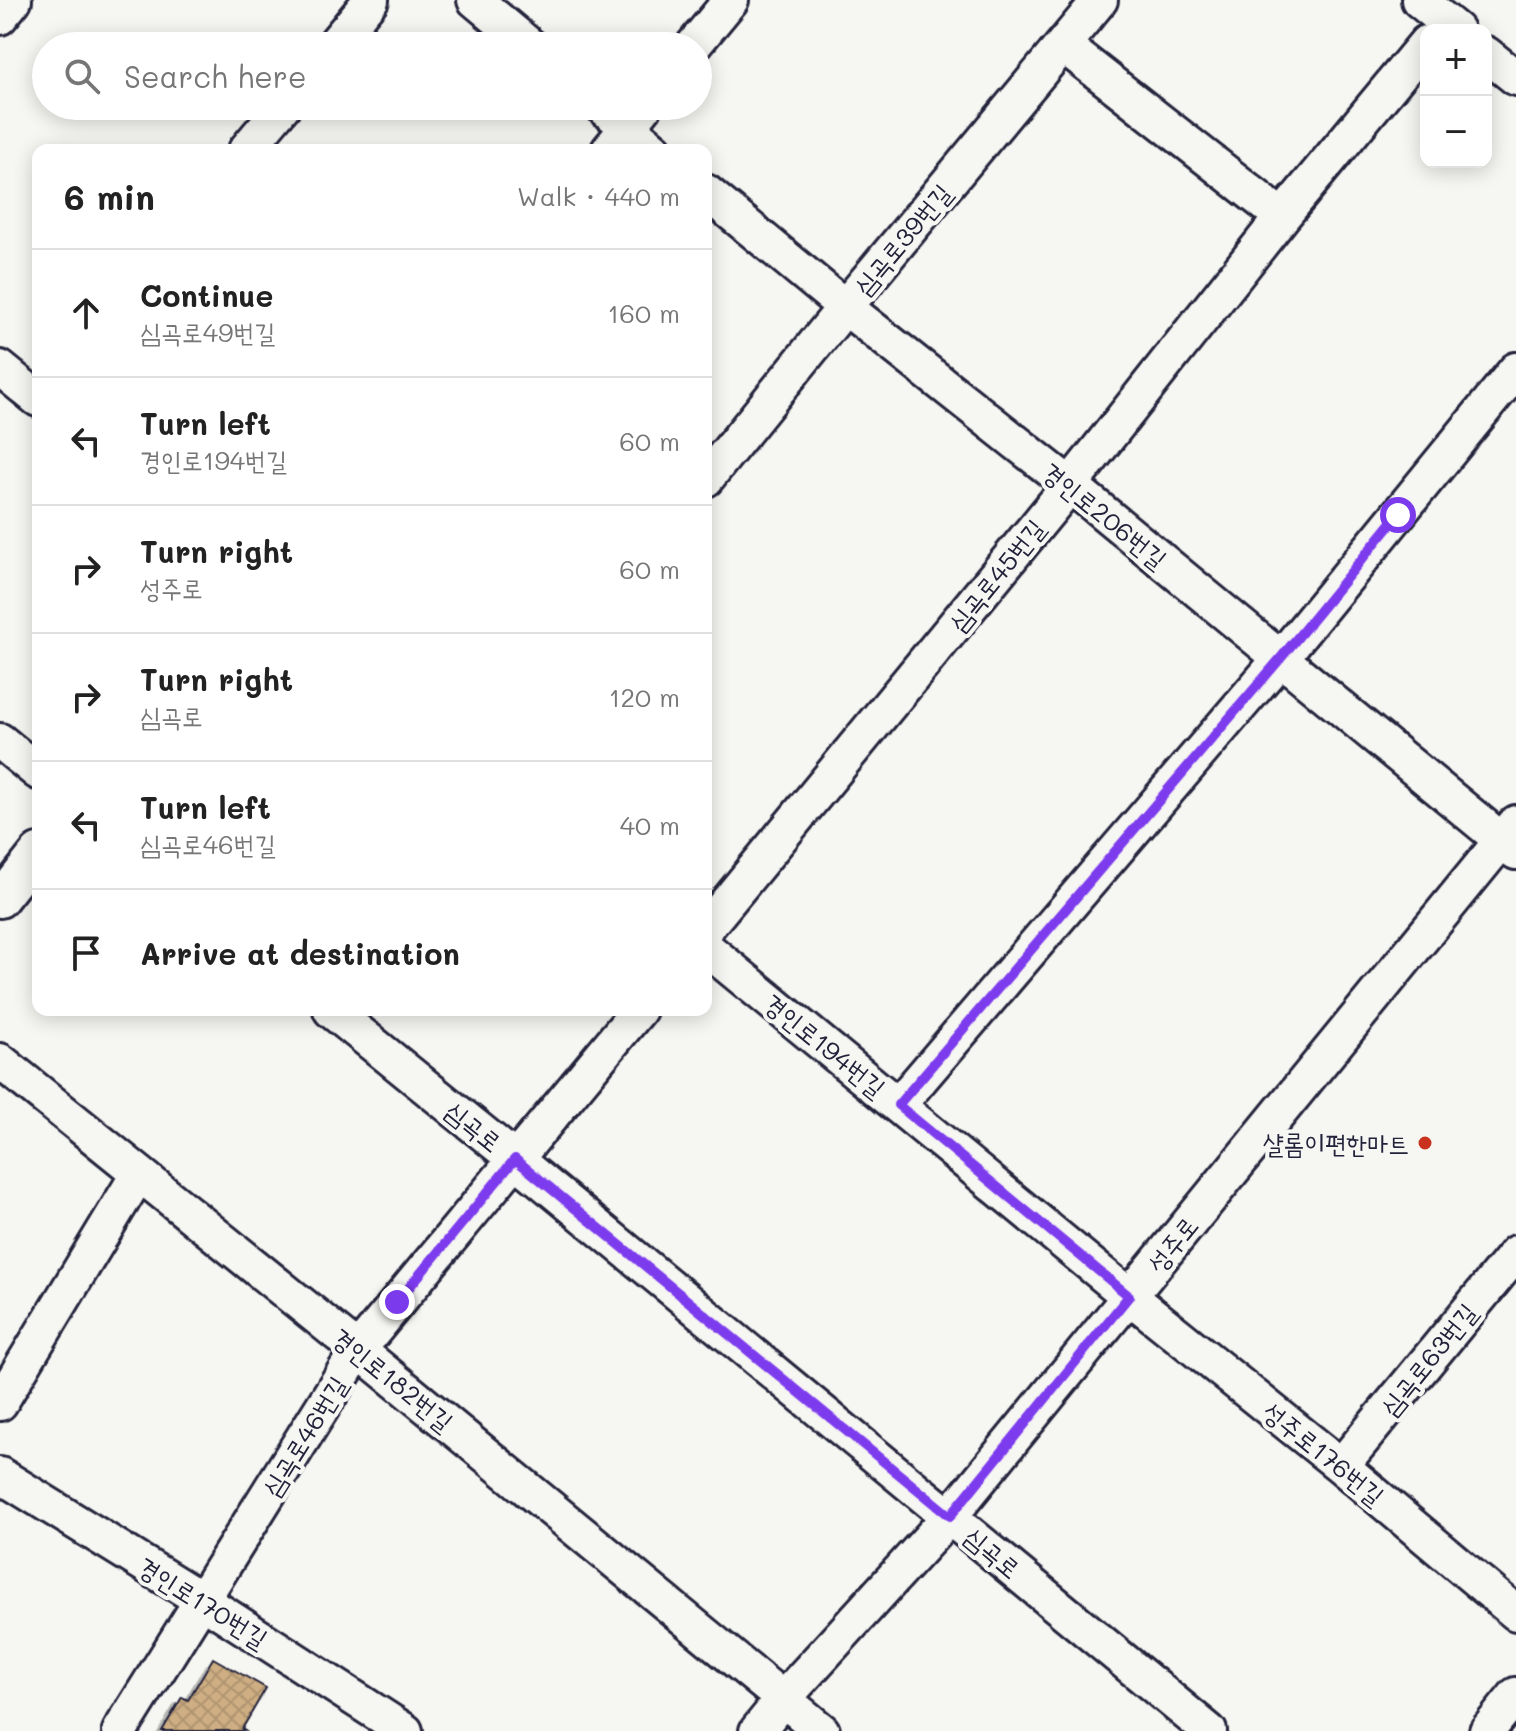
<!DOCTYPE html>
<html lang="en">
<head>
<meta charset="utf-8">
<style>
	:root { --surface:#fff; --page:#f6f6f6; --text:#222; --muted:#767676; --line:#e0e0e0 }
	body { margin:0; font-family:Mali,"Poor Story",sans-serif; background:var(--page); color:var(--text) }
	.controls { position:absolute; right:24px; top:24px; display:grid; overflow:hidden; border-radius:16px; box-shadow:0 4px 20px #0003 }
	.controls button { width:72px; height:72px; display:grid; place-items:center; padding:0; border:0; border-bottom:2px solid var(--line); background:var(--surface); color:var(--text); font:40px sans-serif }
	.stop { position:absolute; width:24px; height:24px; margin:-18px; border:6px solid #7c3aed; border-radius:50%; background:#fff }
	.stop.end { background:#7c3aed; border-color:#fff; box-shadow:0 2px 8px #0008 }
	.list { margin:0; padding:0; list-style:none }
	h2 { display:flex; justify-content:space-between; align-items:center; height:104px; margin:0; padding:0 32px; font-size:34px }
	h2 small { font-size:26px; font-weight:400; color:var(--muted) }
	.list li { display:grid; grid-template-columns:52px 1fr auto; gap:24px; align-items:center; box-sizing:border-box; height:128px; padding:0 32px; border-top:2px solid var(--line) }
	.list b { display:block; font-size:30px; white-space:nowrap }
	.list p { margin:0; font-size:26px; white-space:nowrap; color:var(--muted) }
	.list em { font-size:26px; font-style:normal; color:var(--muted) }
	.icon { flex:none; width:44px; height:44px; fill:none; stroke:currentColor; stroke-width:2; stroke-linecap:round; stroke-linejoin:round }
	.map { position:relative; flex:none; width:1516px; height:1731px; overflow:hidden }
	.search { position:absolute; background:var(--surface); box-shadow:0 4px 20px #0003; left:32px; top:32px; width:680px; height:88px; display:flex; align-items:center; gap:20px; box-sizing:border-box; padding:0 28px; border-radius:44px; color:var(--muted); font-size:30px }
	.panel { position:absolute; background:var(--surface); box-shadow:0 4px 20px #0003; left:32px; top:144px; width:680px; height:872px; border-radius:16px }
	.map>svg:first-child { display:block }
	.building { fill:url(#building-cross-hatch); stroke:#22223b; stroke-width:2; filter:url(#shadow) }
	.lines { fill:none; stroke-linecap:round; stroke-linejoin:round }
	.minor-casing { stroke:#22223b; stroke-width:40 }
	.minor { stroke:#f6f6f2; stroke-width:34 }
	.route { stroke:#7c3aed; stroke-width:10 }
	.poi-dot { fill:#c8321e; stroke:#f6f6f2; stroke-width:3 }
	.labels { text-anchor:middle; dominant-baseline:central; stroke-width:8; stroke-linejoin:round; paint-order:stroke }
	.street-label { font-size:26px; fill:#22223b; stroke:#f6f6f2 }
	.poi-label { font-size:26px; fill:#22223b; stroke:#f6f6f2; text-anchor:end }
</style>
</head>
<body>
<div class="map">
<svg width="1516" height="1731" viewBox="0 0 1516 1731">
	<defs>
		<pattern id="building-cross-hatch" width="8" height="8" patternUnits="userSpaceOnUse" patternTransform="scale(2)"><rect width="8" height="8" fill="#ceae82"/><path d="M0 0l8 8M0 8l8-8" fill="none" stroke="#b19571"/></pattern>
		<filter id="shadow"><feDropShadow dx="-7" dy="7" stdDeviation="0" flood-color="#0004"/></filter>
	</defs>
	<rect width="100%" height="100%" fill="#f6f6f2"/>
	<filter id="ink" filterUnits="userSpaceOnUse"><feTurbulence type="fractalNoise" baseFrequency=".0125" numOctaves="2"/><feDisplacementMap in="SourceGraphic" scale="16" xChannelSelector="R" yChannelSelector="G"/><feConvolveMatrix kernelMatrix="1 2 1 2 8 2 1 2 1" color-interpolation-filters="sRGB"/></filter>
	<g filter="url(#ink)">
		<path class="building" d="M 213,1658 L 266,1688 L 242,1729 L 245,1731 L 162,1731 L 182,1697 L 188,1700 Z"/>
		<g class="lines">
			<g class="minor-casing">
				<path id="minor" d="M 475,0 L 530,46
					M 1419,0 L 1456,30
					M 0,17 L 14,0
					M 1063,45 L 1282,217
					M 333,46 L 371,0
					M 693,46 L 731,0
					M 1486,54 L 1516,78
					M 602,106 L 655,150
					M 246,150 L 283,106
					M 609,150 L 645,106
					M 706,192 L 845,307 L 1070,485 L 1516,852
					M 0,368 L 38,399
					M 706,479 L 845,307 L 1100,0
					M 0,741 L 38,772
					M 0,900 L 38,852
					M 706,928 L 1070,485 L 1282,217 L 1426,43
					M 706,948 L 1129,1296 L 1341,1466 L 1516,1613
					M 331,1010 L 515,1159 L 1209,1731
					M 0,1061 L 358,1350 L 822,1731
					M 898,1105 L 1280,659 L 1516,370
					M 0,1403 L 139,1173
					M 1341,1466 L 1516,1253
					M 0,1475 L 202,1600 L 405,1731
					M 120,1731 L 358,1350 L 639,1010
					M 757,1731 L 783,1699 L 950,1516 L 1516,823
					M 1487,1731 L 1516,1695"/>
			</g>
			<use href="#minor" class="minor"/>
		</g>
	</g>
	<g class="lines" filter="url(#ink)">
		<path class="route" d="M 397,1302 L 515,1159 L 950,1516 L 1129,1296 L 898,1105 L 1280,659 L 1398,515"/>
	</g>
	<circle class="poi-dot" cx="1425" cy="1143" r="8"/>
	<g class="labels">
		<g class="street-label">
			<text transform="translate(902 239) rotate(-50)">심곡로39번길</text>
			<text transform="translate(1105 515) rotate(39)">경인로206번길</text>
			<text transform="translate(996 575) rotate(-51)">심곡로45번길</text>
			<text transform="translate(825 1045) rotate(39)">경인로194번길</text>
			<text transform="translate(474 1126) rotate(39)">심곡로</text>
			<text transform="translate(1172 1244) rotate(-51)">성주로</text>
			<text transform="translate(1428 1359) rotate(-51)">심곡로63번길</text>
			<text transform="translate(393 1379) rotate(39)">경인로182번길</text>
			<text transform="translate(304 1436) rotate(-58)">심곡로46번길</text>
			<text transform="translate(1324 1453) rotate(39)">성주로176번길</text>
			<text transform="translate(993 1552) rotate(40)">심곡로</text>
			<text transform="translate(203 1602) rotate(32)">경인로170번길</text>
		</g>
		<g class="poi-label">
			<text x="1409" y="1143">샬롬이편한마트</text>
		</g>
	</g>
</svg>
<div class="controls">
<button>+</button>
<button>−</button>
</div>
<div class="stop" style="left:1398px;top:515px"></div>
<div class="stop end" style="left:397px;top:1302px"></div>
<div class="search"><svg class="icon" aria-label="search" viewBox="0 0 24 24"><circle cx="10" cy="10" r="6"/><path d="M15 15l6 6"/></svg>Search here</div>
<section class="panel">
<h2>6 min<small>Walk · 440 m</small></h2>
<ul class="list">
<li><svg class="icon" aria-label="ahead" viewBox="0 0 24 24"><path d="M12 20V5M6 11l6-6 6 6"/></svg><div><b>Continue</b><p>심곡로49번길</p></div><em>160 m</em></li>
<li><svg class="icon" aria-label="left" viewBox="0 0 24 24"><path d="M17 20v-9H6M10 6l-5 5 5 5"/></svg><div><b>Turn left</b><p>경인로194번길</p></div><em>60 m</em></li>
<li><svg class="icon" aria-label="right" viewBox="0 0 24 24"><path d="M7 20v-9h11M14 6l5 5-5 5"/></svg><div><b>Turn right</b><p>성주로</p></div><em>60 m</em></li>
<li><svg class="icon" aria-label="right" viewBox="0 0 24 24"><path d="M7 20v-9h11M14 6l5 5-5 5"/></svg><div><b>Turn right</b><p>심곡로</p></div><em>120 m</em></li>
<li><svg class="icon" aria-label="left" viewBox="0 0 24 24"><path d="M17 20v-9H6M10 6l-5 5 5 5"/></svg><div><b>Turn left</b><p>심곡로46번길</p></div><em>40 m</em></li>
<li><svg class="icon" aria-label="arrive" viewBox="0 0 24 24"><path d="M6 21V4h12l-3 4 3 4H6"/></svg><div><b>Arrive at destination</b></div></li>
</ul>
</section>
</div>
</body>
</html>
